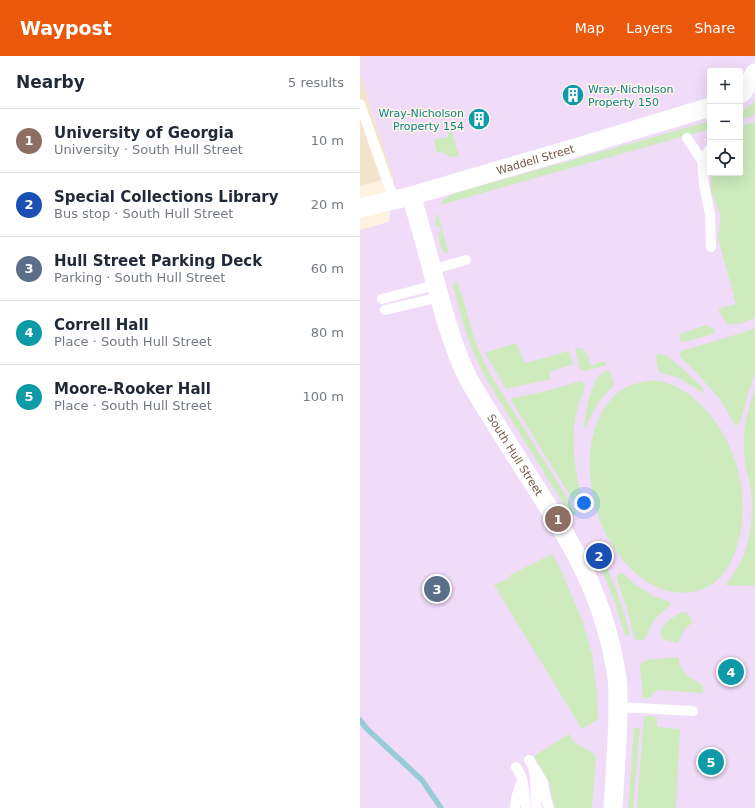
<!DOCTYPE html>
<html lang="en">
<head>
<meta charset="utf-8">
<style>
	:root { --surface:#fff; --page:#f6f6f7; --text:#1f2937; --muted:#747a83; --line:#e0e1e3; --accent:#ea580c }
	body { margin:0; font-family:"DejaVu Sans",sans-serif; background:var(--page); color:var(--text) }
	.controls { position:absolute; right:12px; top:12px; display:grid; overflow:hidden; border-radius:4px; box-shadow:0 4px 16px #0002 }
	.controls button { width:36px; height:36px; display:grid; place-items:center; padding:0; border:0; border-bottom:1px solid var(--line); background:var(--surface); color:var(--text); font:20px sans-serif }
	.you { position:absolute; left:224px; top:447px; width:14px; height:14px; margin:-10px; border:3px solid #fff; border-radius:50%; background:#1a73e8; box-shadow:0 0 0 6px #1a73e833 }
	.badge { display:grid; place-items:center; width:26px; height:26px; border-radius:50%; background:var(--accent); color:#fff; font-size:13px; font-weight:700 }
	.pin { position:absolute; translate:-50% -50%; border:2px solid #fff; box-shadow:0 1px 4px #0006 }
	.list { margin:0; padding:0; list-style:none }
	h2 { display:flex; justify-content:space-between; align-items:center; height:52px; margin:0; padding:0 16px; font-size:17px }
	h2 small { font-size:13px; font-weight:400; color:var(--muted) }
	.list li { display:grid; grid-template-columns:26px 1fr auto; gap:12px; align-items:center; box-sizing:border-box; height:64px; padding:0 16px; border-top:1px solid var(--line) }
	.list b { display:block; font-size:15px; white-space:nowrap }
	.list p { margin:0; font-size:13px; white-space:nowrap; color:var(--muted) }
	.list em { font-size:13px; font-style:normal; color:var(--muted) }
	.icon { flex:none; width:22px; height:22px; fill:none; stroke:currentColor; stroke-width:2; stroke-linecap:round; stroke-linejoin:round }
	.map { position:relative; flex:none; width:395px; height:752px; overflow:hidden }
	header { display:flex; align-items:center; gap:24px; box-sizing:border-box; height:56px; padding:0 20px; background:var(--accent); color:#fff }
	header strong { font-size:19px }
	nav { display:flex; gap:22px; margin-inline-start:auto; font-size:14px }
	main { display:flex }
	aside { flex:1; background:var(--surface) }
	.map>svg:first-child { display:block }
	.residential { fill:#f5e4cc }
	.education { fill:#f0dbf9; fill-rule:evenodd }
	.green { fill:#cdebbd }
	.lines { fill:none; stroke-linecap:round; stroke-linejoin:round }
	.stream { stroke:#98ccd9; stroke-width:5.5 }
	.service { stroke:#fff; stroke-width:10 }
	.minor { stroke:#fff; stroke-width:19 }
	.labels { text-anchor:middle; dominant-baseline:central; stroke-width:3; stroke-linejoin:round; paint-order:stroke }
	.culture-label { font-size:11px; fill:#0d838f; stroke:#fff6e5; text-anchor:start }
	.street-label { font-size:11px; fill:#745845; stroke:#fff6e5 }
</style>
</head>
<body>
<header>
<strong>Waypost</strong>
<nav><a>Map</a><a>Layers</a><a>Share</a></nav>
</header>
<main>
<aside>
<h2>Nearby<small>5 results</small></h2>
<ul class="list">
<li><span class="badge" style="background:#8d6e63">1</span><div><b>University of Georgia</b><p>University · South Hull Street</p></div><em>10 m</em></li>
<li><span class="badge" style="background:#1a4fb4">2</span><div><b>Special Collections Library</b><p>Bus stop · South Hull Street</p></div><em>20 m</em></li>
<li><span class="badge" style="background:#5c6f8a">3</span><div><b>Hull Street Parking Deck</b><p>Parking · South Hull Street</p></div><em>60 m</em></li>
<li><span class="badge" style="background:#0f9aa8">4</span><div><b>Correll Hall</b><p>Place · South Hull Street</p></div><em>80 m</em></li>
<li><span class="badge" style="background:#0f9aa8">5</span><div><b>Moore-Rooker Hall</b><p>Place · South Hull Street</p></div><em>100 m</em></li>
</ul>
</aside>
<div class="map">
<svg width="395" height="752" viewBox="0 0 395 752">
	<rect width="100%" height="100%" fill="#fdf3de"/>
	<path class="residential" d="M 0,18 L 33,121 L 0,130 Z"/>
	<path class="education" d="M 0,0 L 395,0 L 395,752 L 0,752 L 0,174 L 29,166 L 33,121 L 0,18 ZM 350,15 L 380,15 L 380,117 L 350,117 Z"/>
	<path class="green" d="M 395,46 L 395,58 L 392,60 L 380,63 L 380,56 Z
		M 350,65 L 350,73 L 80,149 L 83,144 L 92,138 Z
		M 395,66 L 395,262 C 385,266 376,271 366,267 L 358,253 L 376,248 L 358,182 L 361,159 L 351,136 L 351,117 L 380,117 L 380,70 Z
		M 90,70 L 99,100 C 92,103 88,99 82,96 L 77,97 L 74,84 L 88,81 L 90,74 Z
		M 78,158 L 89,198 L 82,195 L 78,179 L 81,174 L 80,172 L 75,168 L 76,159 Z
		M 96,224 L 103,243 L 116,288 L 130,318 L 218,459 L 210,458 L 139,344 L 123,317 L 110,288 L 102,263 L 93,230 Z
		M 346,269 L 354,273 L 354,276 L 353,278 L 324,286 L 320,284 L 319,279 L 320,278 Z
		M 395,273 L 395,318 L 388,338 L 380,367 L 378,369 L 375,369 L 360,343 L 332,312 L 320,301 L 320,298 L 321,295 Z
		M 156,287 L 165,307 L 209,295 L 213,308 L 189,316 L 191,323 L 146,333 L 125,297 Z
		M 215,292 C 228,291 227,300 231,310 L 241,306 L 245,306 L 247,309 L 224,315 L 220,314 Z
		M 299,298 L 307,300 L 323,313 L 342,331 L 344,338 L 337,333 L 319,322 L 299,316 L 296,305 L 297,304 L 296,300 Z
		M 249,314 L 249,318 L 251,318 L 254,329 L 239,345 L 228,366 L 227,371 L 225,371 L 224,370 C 226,356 230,332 238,321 C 241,317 244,315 249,314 Z
		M 221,325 L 225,329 C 223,336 220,343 218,350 C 210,379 214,414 222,443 L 219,446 L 214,446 L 151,344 L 152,342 L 179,337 Z
		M 286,325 C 290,325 294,324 298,325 C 314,327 329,337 340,348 C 375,381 392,440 378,486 C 372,510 358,532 332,536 C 312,539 294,532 279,520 C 263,507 251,490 243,472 C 227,436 222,380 248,347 C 253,342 257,336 263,333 C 270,329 278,327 286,325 Z
		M 395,333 L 395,530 L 365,529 C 374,518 384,503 387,489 C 392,472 393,452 391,435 C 390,424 386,415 385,405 C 384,400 384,394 384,389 C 383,369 389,351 395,333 Z
		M 192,498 L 200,512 L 222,564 L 232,598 L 237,637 L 238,663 L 222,673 L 134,529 L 150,522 L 150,519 Z
		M 241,501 C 255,525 263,553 270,579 L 265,580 L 257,553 L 247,526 L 236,503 Z
		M 262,517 L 276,529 L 293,540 L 310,546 L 310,550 C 304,555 297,560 293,566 C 289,573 289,579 283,584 L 278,584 L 275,583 L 267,553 L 257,523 L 257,519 L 259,518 Z
		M 322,556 L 328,557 L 333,566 C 326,571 321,578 318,587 L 302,583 C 296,570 314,561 322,556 Z
		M 318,601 C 321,616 329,623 343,629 L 343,637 L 297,634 L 289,642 L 283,642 L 280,609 L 282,606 L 286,604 Z
		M 284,660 L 297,661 L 297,671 L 320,673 L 316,752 L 277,752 Z
		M 274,672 L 280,672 L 273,752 L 268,752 Z
		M 209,678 L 215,687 L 235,698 L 236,703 L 232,752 L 195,752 L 192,743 L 190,727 L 174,700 Z"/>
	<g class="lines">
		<path class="stream" d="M 0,664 L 7,673 L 62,724 L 81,752"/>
		<path class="service" d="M 0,48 L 34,144
			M 327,82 L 342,105 L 344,129 L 350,158 L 351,191
			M 342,105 L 350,93
			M 71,214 L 106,204
			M 22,243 L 76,229
			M 25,254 L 80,241
			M 258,651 L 333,655
			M 169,704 C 179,716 173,737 177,752
			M 156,711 C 166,725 163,737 166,752
			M 175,713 L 183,727 L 185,740 L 189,752
			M 155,752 L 156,742 L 162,724"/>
		<g class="minor">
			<path d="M 380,38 L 383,36 L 395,17"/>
			<path id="s1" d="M 51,140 C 70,197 80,258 104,314 C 113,333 125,351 136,368 C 157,403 180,437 201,472 C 225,511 240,546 251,590 C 254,605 258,621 258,636 C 258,644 258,652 258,659 C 257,690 255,721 253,752"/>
			<path id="s2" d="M 0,152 L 51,140 L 218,91 L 350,51"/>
		</g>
	</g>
	<defs>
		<g id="building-disc" transform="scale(1.15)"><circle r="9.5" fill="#0f9aa8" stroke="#fff6e5"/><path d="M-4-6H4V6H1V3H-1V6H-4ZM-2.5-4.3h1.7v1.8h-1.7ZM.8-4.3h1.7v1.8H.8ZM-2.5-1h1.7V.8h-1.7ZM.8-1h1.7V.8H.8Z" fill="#fff"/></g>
	</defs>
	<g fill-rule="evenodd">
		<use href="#building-disc" x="213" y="39"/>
		<use href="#building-disc" x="119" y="63"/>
	</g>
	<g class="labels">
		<g class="culture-label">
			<text x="228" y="33">Wray-Nicholson<tspan x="228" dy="13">Property 150</tspan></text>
			<text x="104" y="57" text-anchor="end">Wray-Nicholson<tspan x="104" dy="13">Property 154</tspan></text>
		</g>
		<g class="street-label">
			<text stroke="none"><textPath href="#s2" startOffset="182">Waddell Street</textPath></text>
			<text stroke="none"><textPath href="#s1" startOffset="281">South Hull Street</textPath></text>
		</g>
	</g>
</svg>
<div class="controls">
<button>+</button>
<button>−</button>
<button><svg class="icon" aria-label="locate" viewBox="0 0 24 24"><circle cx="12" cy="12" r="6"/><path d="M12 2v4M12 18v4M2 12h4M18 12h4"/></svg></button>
</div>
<div class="you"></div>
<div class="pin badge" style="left:198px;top:463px;background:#8d6e63">1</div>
<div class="pin badge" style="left:239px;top:500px;background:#1a4fb4">2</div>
<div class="pin badge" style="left:77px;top:533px;background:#5c6f8a">3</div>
<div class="pin badge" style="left:371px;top:616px;background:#0f9aa8">4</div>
<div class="pin badge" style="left:351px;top:706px;background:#0f9aa8">5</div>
</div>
</main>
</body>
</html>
